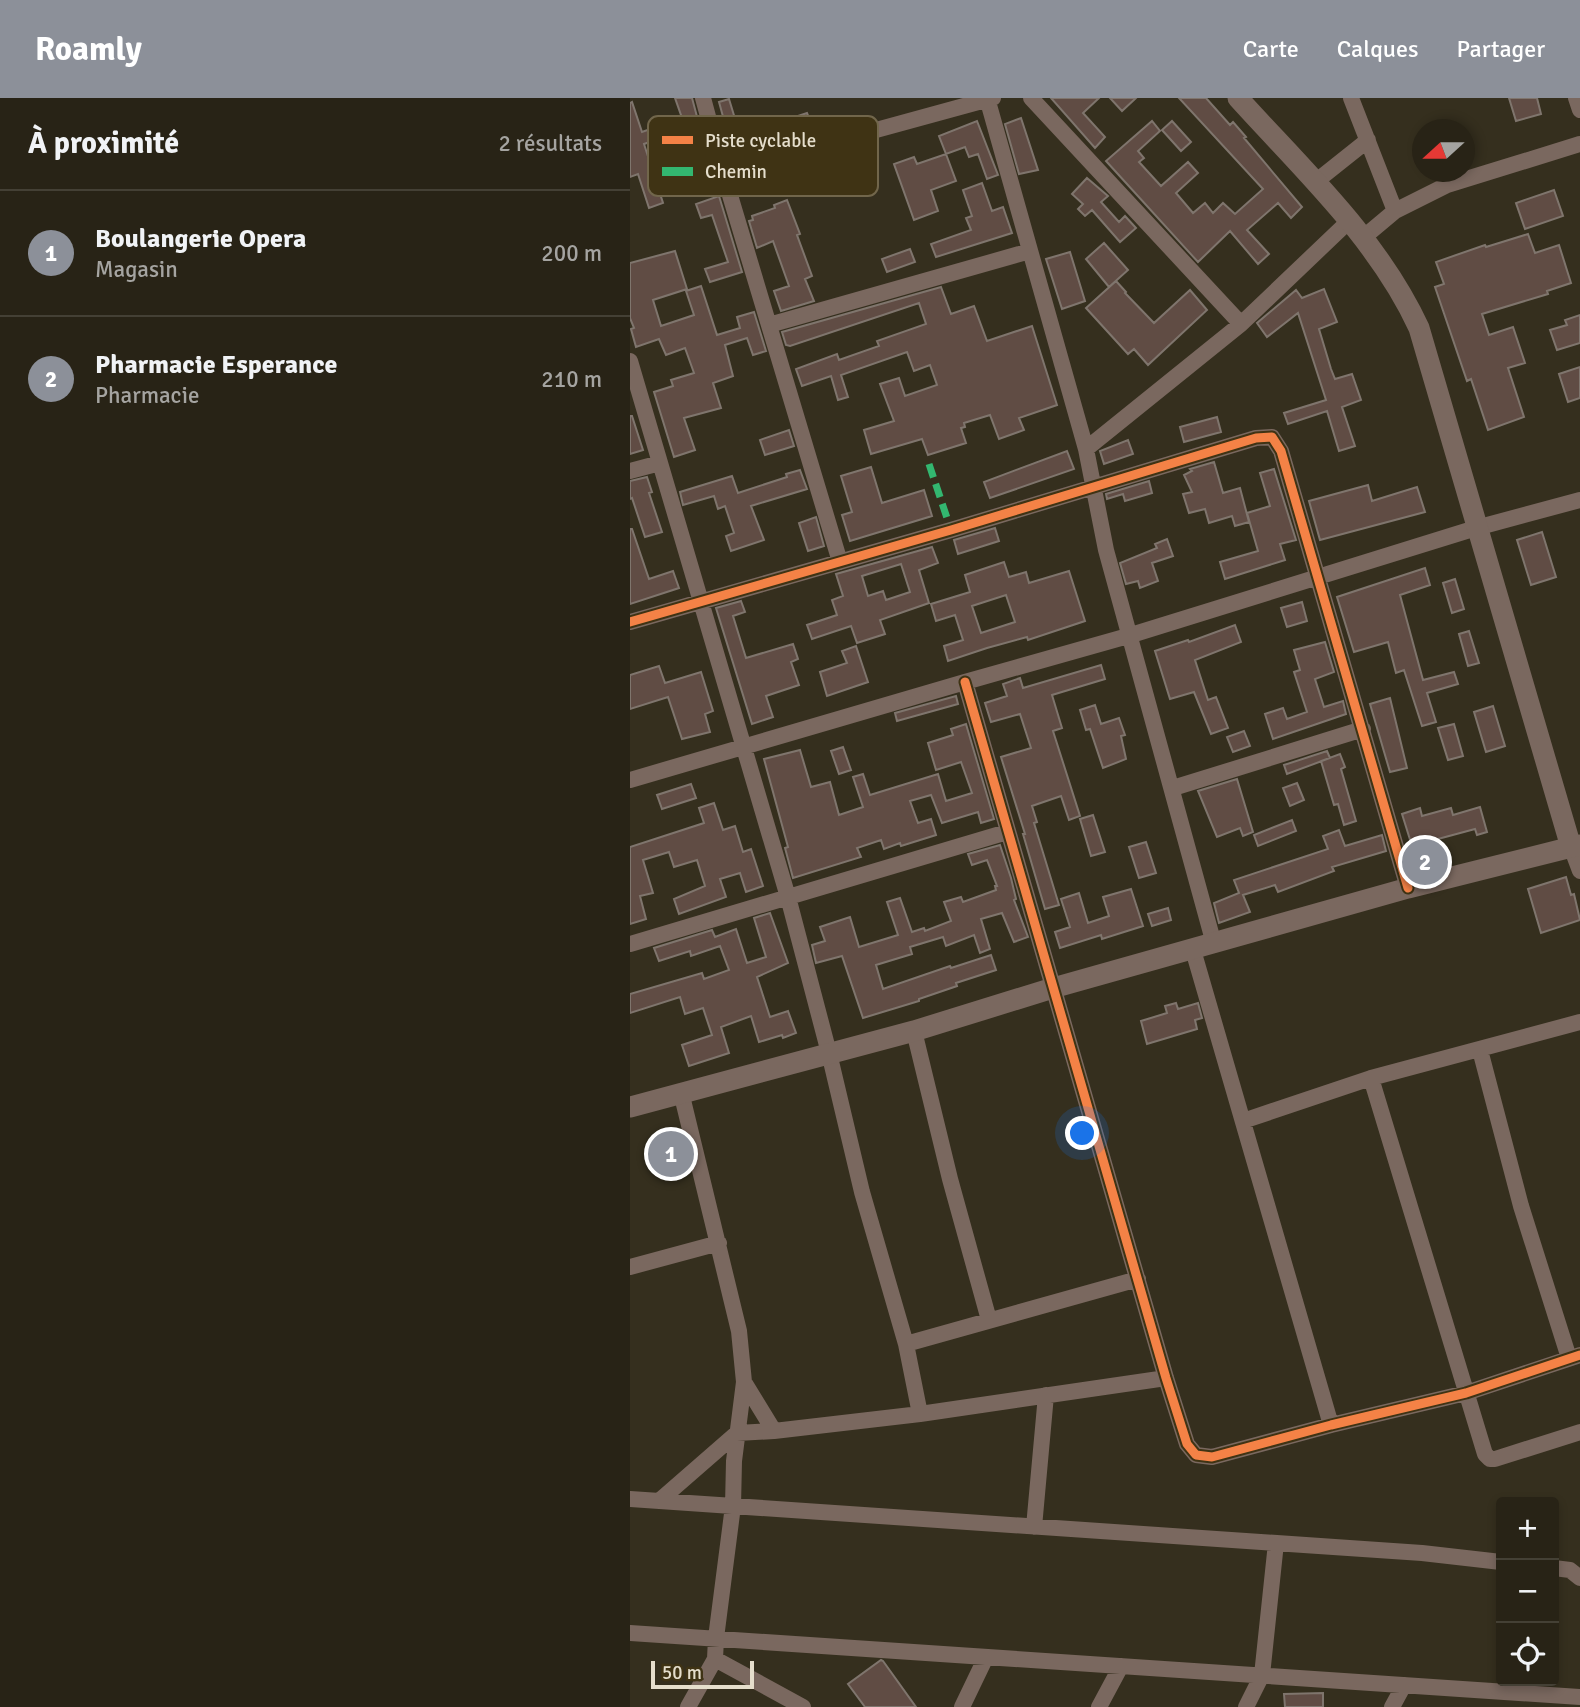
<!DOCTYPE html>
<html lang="fr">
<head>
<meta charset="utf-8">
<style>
	:root { --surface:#282316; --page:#302b1f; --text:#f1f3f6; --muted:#a5a4a1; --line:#444035; --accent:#8c9099 }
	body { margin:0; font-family:Signika,sans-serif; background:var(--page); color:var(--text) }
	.controls { position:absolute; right:21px; bottom:21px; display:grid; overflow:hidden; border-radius:7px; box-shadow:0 4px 10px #0003 }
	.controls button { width:63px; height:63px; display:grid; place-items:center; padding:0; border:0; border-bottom:2px solid var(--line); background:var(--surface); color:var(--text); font:35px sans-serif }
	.compass { position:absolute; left:782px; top:21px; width:63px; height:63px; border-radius:50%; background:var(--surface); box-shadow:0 4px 10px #0003; rotate:249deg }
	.scale { position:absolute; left:21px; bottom:18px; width:103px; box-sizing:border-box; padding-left:7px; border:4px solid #e5decc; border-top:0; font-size:19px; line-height:24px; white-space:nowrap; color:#e5decc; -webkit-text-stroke:5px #3f3314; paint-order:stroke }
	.you { position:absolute; left:453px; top:1036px; width:24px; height:24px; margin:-18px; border:5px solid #fff; border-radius:50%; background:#1a73e8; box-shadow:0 0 0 10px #1a73e833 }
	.badge { display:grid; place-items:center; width:46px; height:46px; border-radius:50%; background:var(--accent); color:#fff; font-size:23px; font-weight:700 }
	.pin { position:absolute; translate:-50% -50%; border:4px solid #fff; box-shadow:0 2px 7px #0006 }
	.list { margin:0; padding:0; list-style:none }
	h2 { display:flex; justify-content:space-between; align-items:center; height:91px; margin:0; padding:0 28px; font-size:30px }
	h2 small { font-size:23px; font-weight:400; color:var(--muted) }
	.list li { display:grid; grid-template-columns:46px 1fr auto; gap:21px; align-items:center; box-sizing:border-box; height:126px; padding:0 28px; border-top:2px solid var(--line) }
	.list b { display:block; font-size:26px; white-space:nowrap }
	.list p { margin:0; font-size:23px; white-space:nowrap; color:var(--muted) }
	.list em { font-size:23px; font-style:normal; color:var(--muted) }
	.icon { flex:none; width:38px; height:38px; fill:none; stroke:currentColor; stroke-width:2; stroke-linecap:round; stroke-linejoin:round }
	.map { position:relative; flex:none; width:950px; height:1609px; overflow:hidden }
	header { display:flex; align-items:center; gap:42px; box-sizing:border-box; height:98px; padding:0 35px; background:var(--accent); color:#fff }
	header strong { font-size:33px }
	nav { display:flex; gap:38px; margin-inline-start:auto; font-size:24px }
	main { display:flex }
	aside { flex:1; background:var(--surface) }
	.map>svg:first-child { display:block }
	.building { fill:#604c44; stroke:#7f756d; stroke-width:2; fill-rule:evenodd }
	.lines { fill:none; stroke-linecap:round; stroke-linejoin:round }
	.minor { stroke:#7a685f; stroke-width:16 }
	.tertiary { stroke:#7a685f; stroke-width:21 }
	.quiet { stroke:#33b770; stroke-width:7; stroke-dasharray:14 7; stroke-linecap:butt }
	.cycleway-casing { stroke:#3f3314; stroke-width:13 }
	.cycleway { stroke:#f48246; stroke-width:9 }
	.key { fill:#3f3314; stroke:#71664b; stroke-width:2 }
	.key-label { font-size:19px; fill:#e5decc }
</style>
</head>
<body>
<header>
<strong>Roamly</strong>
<nav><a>Carte</a><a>Calques</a><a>Partager</a></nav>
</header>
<main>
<aside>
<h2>À proximité<small>2 résultats</small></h2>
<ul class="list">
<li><span class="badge">1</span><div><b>Boulangerie Opera</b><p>Magasin</p></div><em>200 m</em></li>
<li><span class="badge">2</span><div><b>Pharmacie Esperance</b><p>Pharmacie</p></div><em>210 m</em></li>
</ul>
</aside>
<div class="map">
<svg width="950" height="1609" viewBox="0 0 950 1609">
	<rect width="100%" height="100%" fill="#352f1e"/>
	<path class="building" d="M 45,0 L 62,0 L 77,56 L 67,60 L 60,40 L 52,43 L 49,34 L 14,46 L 33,105 L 19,110 L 8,76 L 0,79 L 0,5 L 2,4 L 12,34 L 52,20 Z
		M 421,0 L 469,0 L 453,15 L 475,39 L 465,50 Z
		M 480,0 L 506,0 L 492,13 Z
		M 549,0 L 576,0 L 600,27 L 603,24 L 616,39 L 614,40 L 672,109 L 661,120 L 648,105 L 617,132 L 639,156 L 628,166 L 600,133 L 568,164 L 476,63 L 522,23 L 530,33 L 508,53 L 514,60 L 509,64 L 531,88 L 558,64 L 568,75 L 546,95 L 563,115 L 575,105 L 583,115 L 593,105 L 605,116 L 633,91 Z
		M 879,0 L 907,0 L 911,16 L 886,23 Z
		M 99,1 L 110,37 L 177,15 L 184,33 L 144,46 L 143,43 L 103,55 L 89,4 Z
		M 391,20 L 408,72 L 389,76 L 375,26 Z
		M 347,23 L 368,77 L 357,81 L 348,56 L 339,59 L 335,49 L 316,56 L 309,38 Z
		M 542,23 L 561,44 L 551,53 L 532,32 Z
		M 316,56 L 326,83 L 301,92 L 308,113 L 284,122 L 264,66 L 284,59 L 287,66 Z
		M 457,80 L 478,98 L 471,104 L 489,124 L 495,118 L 506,130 L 490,144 L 462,112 L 455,118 L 448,111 L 453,106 L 442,96 Z
		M 352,85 L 362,113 L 373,109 L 382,135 L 306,159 L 301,146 L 341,132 L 336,120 L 342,118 L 333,92 Z
		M 924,92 L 933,118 L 895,131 L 886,105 Z
		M 89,98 L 112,174 L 80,184 L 75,171 L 98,164 L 82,117 L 71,120 L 66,106 Z
		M 157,102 L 170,136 L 167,137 L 182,178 L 175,181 L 184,203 L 151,213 L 144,193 L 159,188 L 143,143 L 127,150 L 119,123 L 123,122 L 122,118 L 145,110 L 144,107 Z
		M 898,136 L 905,155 L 929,147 L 941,185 L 917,193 L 918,196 L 852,216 L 859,237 L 883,229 L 895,265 L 878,270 L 894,319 L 858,332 L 841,281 L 837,283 L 805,189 L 814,186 L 806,164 L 855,147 L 856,149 Z
		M 474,145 L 498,172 L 479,189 L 456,161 Z
		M 280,151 L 285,164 L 257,174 L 252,161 Z
		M 45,153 L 57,191 L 23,202 L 31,228 L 64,217 L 56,193 L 71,188 L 87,237 L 110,230 L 107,219 L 124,214 L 136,253 L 123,257 L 117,240 L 95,247 L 103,278 L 83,285 L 91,310 L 54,320 L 65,352 L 44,359 L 24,294 L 43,288 L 41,282 L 64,275 L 55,250 L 36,257 L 29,241 L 6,249 L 1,231 L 4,230 L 0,220 L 0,165 Z
		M 440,154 L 455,203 L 432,211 L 416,161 Z
		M 486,183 L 496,194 L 495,195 L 524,225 L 560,192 L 577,212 L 518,267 L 504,251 L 498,256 L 456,210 Z
		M 311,189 L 321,216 L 344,208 L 357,243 L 402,228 L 427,307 L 389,320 L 394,332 L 369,341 L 360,317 L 334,325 L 335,329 L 331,330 L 336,345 L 298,357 L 292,341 L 241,356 L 234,332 L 264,323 L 250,286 L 269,280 L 275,298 L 307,287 L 300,267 L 284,273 L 277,254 L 211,277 L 218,299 L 208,302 L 201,278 L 172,288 L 166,271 L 207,256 L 209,262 L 249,248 L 247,243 L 296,226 L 289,205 L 160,248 L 156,247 L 152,234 Z
		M 694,191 L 707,224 L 689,231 L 701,271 L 705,281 L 722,276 L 731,302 L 712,309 L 725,348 L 709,353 L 697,313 L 658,326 L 654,315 L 696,302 L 668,215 L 637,239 L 627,225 L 666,192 L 672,200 Z
		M 950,217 L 950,245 L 927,252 L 920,232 L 937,227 L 935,222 Z
		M 950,269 L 950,300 L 938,304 L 929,276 Z
		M 0,318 L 2,318 L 13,352 L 0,356 Z
		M 587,319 L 591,334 L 554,344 L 550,329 Z
		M 159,332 L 164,348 L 135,357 L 130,342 Z
		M 498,342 L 503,356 L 474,366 L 470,353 Z
		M 437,353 L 444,371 L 360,400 L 354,384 Z
		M 584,364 L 593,395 L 610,390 L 619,424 L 605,428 L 602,418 L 579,425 L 575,411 L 559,415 L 553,396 L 562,394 L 554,377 L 562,373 L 560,371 Z
		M 241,369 L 252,405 L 294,392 L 302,418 L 220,443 L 212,417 L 222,414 L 211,378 Z
		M 644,371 L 666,442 L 650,446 L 655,462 L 595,481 L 590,464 L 628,453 L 617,415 L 640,408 L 630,375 Z
		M 170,372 L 177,391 L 121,408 L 134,442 L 101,453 L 96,438 L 104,435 L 95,408 L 88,411 L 84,398 L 53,407 L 50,394 L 102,378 L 108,395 L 157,379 L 156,376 Z
		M 17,379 L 22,394 L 19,395 L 32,434 L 15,439 L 2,400 L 0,401 L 0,383 Z
		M 519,383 L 522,395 L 495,403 L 493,396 L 477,401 L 476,396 Z
		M 738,387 L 742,403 L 787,389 L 795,414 L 690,442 L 679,403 Z
		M 186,419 L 194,448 L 178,453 L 169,425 Z
		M 365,430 L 369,443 L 328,456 L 324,442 Z
		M 0,431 L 2,431 L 19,481 L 43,473 L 49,490 L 0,506 Z
		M 912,434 L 926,479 L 901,487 L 887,442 Z
		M 537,441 L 543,458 L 522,465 L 528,483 L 510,490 L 508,483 L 496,486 L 490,465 L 527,450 L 525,446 Z
		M 302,449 L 308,465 L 289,472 L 299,505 L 250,522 L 255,536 L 227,545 L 221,528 L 182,541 L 177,527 L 207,517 L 202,502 L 213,498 L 206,476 ZM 271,466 L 280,494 L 256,502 L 253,493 L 238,498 L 232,478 Z
		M 374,464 L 379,479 L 396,474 L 399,485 L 439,473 L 455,523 L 398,542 L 397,539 L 357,550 L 318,563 L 314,548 L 333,542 L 325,517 L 306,523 L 301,506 L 340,494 L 335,477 ZM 376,497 L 385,524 L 351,535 L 342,508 Z
		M 795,470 L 800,487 L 770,497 L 793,582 L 824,574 L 828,586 L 797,595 L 806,624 L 792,628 L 774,572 L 766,575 L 758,544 L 724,554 L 707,499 Z
		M 825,481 L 834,511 L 822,515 L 813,485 Z
		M 111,503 L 115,514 L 103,518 L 116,560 L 163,546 L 168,561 L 161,564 L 169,587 L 136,598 L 143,619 L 122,626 L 86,510 Z
		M 672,504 L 677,523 L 657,529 L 651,510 Z
		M 605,527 L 611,544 L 565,562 L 578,602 L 586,599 L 598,630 L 581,636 L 564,594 L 540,601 L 525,553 L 558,542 L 559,544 Z
		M 839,533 L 849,565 L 838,568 L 829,536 Z
		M 695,544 L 704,574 L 685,581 L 694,609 L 713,603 L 716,616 L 643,641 L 635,616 L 653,610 L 657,621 L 677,614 L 664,574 L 670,572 L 664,552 Z
		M 226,548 L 238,584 L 197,598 L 190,574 L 217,565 L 212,553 Z
		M 471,567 L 475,581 L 422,597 L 432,630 L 423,633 L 450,718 L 439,722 L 431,698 L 402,708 L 407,724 L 404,725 L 429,807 L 415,811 L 393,736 L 395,736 L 371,659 L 401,650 L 390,616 L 361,624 L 355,605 L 377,598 L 373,586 L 390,580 L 393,590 Z
		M 29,568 L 35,585 L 71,574 L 83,613 L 75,616 L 80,634 L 52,641 L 38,599 L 0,611 L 0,577 Z
		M 326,598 L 328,606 L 267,623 L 265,615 Z
		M 760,600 L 777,670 L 760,674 L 740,606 Z
		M 465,607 L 471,626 L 489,620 L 495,637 L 491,638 L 496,661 L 473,670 L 460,631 L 456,632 L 450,612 Z
		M 863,608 L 875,648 L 856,654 L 844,614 Z
		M 336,626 L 364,721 L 351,725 L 348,714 L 312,725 L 301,697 L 280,703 L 288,725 L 301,721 L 306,737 L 271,748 L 270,745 L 254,751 L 251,742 L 227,750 L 231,759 L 163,780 L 155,750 L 158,749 L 134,661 L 170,652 L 181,689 L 200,684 L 209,717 L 233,709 L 223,679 L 233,676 L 240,697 L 308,676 L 316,703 L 342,695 L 331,664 L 306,672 L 298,645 L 323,637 L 321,631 Z
		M 824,626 L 833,658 L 818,662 L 808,630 Z
		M 614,633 L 620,648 L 603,654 L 597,639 Z
		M 213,649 L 221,672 L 209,676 L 201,653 Z
		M 697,653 L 700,660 L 657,676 L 654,667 Z
		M 710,656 L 715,669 L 711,671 L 726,723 L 714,727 L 708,706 L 704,707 L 691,663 Z
		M 607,681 L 623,734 L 613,738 L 610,730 L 587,739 L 568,693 Z
		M 667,685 L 674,702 L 660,708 L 653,690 Z
		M 61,686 L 66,700 L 32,711 L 27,697 Z
		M 84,705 L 93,732 L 105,728 L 113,754 L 121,751 L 133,788 L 116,794 L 110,775 L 90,781 L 96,799 L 49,816 L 44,801 L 75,788 L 67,762 L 44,769 L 39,754 L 13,762 L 23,795 L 10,798 L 16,821 L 0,826 L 0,749 L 74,725 L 69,710 Z
		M 850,709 L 857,734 L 847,737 L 845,731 L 782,748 L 772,716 L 790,710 L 792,718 L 821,710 L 823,717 Z
		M 463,717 L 475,754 L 461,758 L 450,721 Z
		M 662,722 L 666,733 L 628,748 L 624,737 Z
		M 709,732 L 715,748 L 752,737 L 756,753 L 702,769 L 704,773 L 648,794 L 645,787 L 613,797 L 620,814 L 589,825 L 584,805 L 609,795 L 604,782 L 698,751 L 693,738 Z
		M 516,744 L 526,775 L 509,780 L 499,749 Z
		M 370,747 L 381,780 L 386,801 L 384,802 L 398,839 L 384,844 L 372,815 L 351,821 L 360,851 L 350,855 L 344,837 L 316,848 L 313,839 L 280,849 L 282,856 L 246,867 L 253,891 L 320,868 L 321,870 L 361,857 L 366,872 L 326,885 L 327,888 L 289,901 L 289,903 L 233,920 L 212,858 L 186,865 L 182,847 L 195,843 L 190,829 L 220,819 L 229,849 L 268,837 L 257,804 L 270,800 L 282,834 L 294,830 L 295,833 L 321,823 L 314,804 L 331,799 L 333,804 L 366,792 L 365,788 L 367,788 L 357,762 L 342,767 L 338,756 Z
		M 936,779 L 941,797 L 944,796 L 950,822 L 911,835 L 898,791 Z
		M 501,791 L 513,828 L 472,841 L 471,837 L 430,850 L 425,834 L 440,829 L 431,801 L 449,795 L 458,825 L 479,818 L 473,799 Z
		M 538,810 L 541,822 L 522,828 L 518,816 Z
		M 140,815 L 158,865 L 127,879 L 140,919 L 158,913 L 166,935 L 153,940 L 152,937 L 129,944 L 121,918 L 91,929 L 99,955 L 59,968 L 52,947 L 82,937 L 73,910 L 55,916 L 50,899 L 0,915 L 0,896 L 72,875 L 74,881 L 99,872 L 90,848 L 61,858 L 60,853 L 29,863 L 24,850 L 82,832 L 85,839 L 106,831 L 117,865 L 136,859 L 124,820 Z
		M 546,905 L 548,911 L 568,905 L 572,920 L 565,922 L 567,931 L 517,946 L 511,923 L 537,915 L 535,908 Z
		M 251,1562 L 253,1563 L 286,1609 L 235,1609 L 218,1586 Z
		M 693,1595 L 693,1609 L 655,1609 L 654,1596 Z"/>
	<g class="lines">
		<path class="minor" d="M 73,0 L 93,74 L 210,464
			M 357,0 L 456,351 L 476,452 L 584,846
			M 401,0 L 611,226
			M 721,0 L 765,113 L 734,139
			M 946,0 L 950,12
			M 93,74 L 363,0
			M 684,85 L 738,42
			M 765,113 L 817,87 L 950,46
			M 139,227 L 400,153
			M 0,263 L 158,799 L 199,955 L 232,1094 L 276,1246 L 290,1316
			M 456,351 L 611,226 L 719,123
			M 0,373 L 30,365
			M 0,524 L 321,432 L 626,340 L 642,339 L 651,353 L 778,790
			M 335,584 L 536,1280 L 557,1346 L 566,1357 L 582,1359 L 701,1327 L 836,1295 L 950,1257
			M 0,682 L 335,584 L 498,538 L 846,430 L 950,402
			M 543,690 L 733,631
			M 941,749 L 950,773
			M 0,846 L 377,734
			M 563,852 L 701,1327
			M 284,933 L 320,1081 L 359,1222
			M 850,952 L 891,1108 L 939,1260
			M 741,980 L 855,1356 L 860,1361 L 865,1361 L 950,1334
			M 51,994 L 109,1233 L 114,1284 L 104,1363 L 103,1408 L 86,1540 L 85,1561 L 58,1609
			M 613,1023 L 741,980 L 950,924
			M 0,1169 L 89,1145
			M 276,1246 L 508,1181
			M 114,1284 L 144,1333
			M 0,1401 L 792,1455 L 871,1464
			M 29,1403 L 107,1335 L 144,1333 L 290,1316 L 536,1280
			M 404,1429 L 416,1297
			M 924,1470 L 940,1472 L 950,1480
			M 0,1535 L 950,1599
			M 85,1561 L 173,1609
			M 332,1609 L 356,1559
			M 469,1609 L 491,1568
			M 616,1609 L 632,1577 L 646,1445
			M 762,1609 L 774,1587"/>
		<path class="tertiary" d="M 608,0 C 673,72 748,141 789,230 L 941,749
			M 0,1009 L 284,933 L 423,890 L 778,790 L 950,747"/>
		<path class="quiet" d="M 299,366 L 321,432"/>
		<g class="cycleway-casing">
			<path id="cycleway" d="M 0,524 L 321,432 L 626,340 L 642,339 L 651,353 L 778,790
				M 335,584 L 536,1280 L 557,1346 L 566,1357 L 582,1359 L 701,1327 L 836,1295 L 950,1257"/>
		</g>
		<use href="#cycleway" class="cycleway"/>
	</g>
	<rect x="18" y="18" width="230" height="80" rx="10" class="key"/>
	<rect x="32" y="38" width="31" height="8" fill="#f48246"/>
	<rect x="32" y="69" width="31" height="9" fill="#33b770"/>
	<g class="key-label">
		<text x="75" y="49">Piste cyclable</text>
		<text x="75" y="80">Chemin</text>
	</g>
</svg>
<div class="controls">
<button>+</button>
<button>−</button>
<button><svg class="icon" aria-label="locate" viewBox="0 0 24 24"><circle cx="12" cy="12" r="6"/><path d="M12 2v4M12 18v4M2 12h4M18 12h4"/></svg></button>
</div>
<svg class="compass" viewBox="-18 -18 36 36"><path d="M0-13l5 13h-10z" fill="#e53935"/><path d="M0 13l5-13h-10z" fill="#a5a4a1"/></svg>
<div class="scale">50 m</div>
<div class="you"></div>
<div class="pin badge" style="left:41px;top:1056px">1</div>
<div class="pin badge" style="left:795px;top:764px">2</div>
</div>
</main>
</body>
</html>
